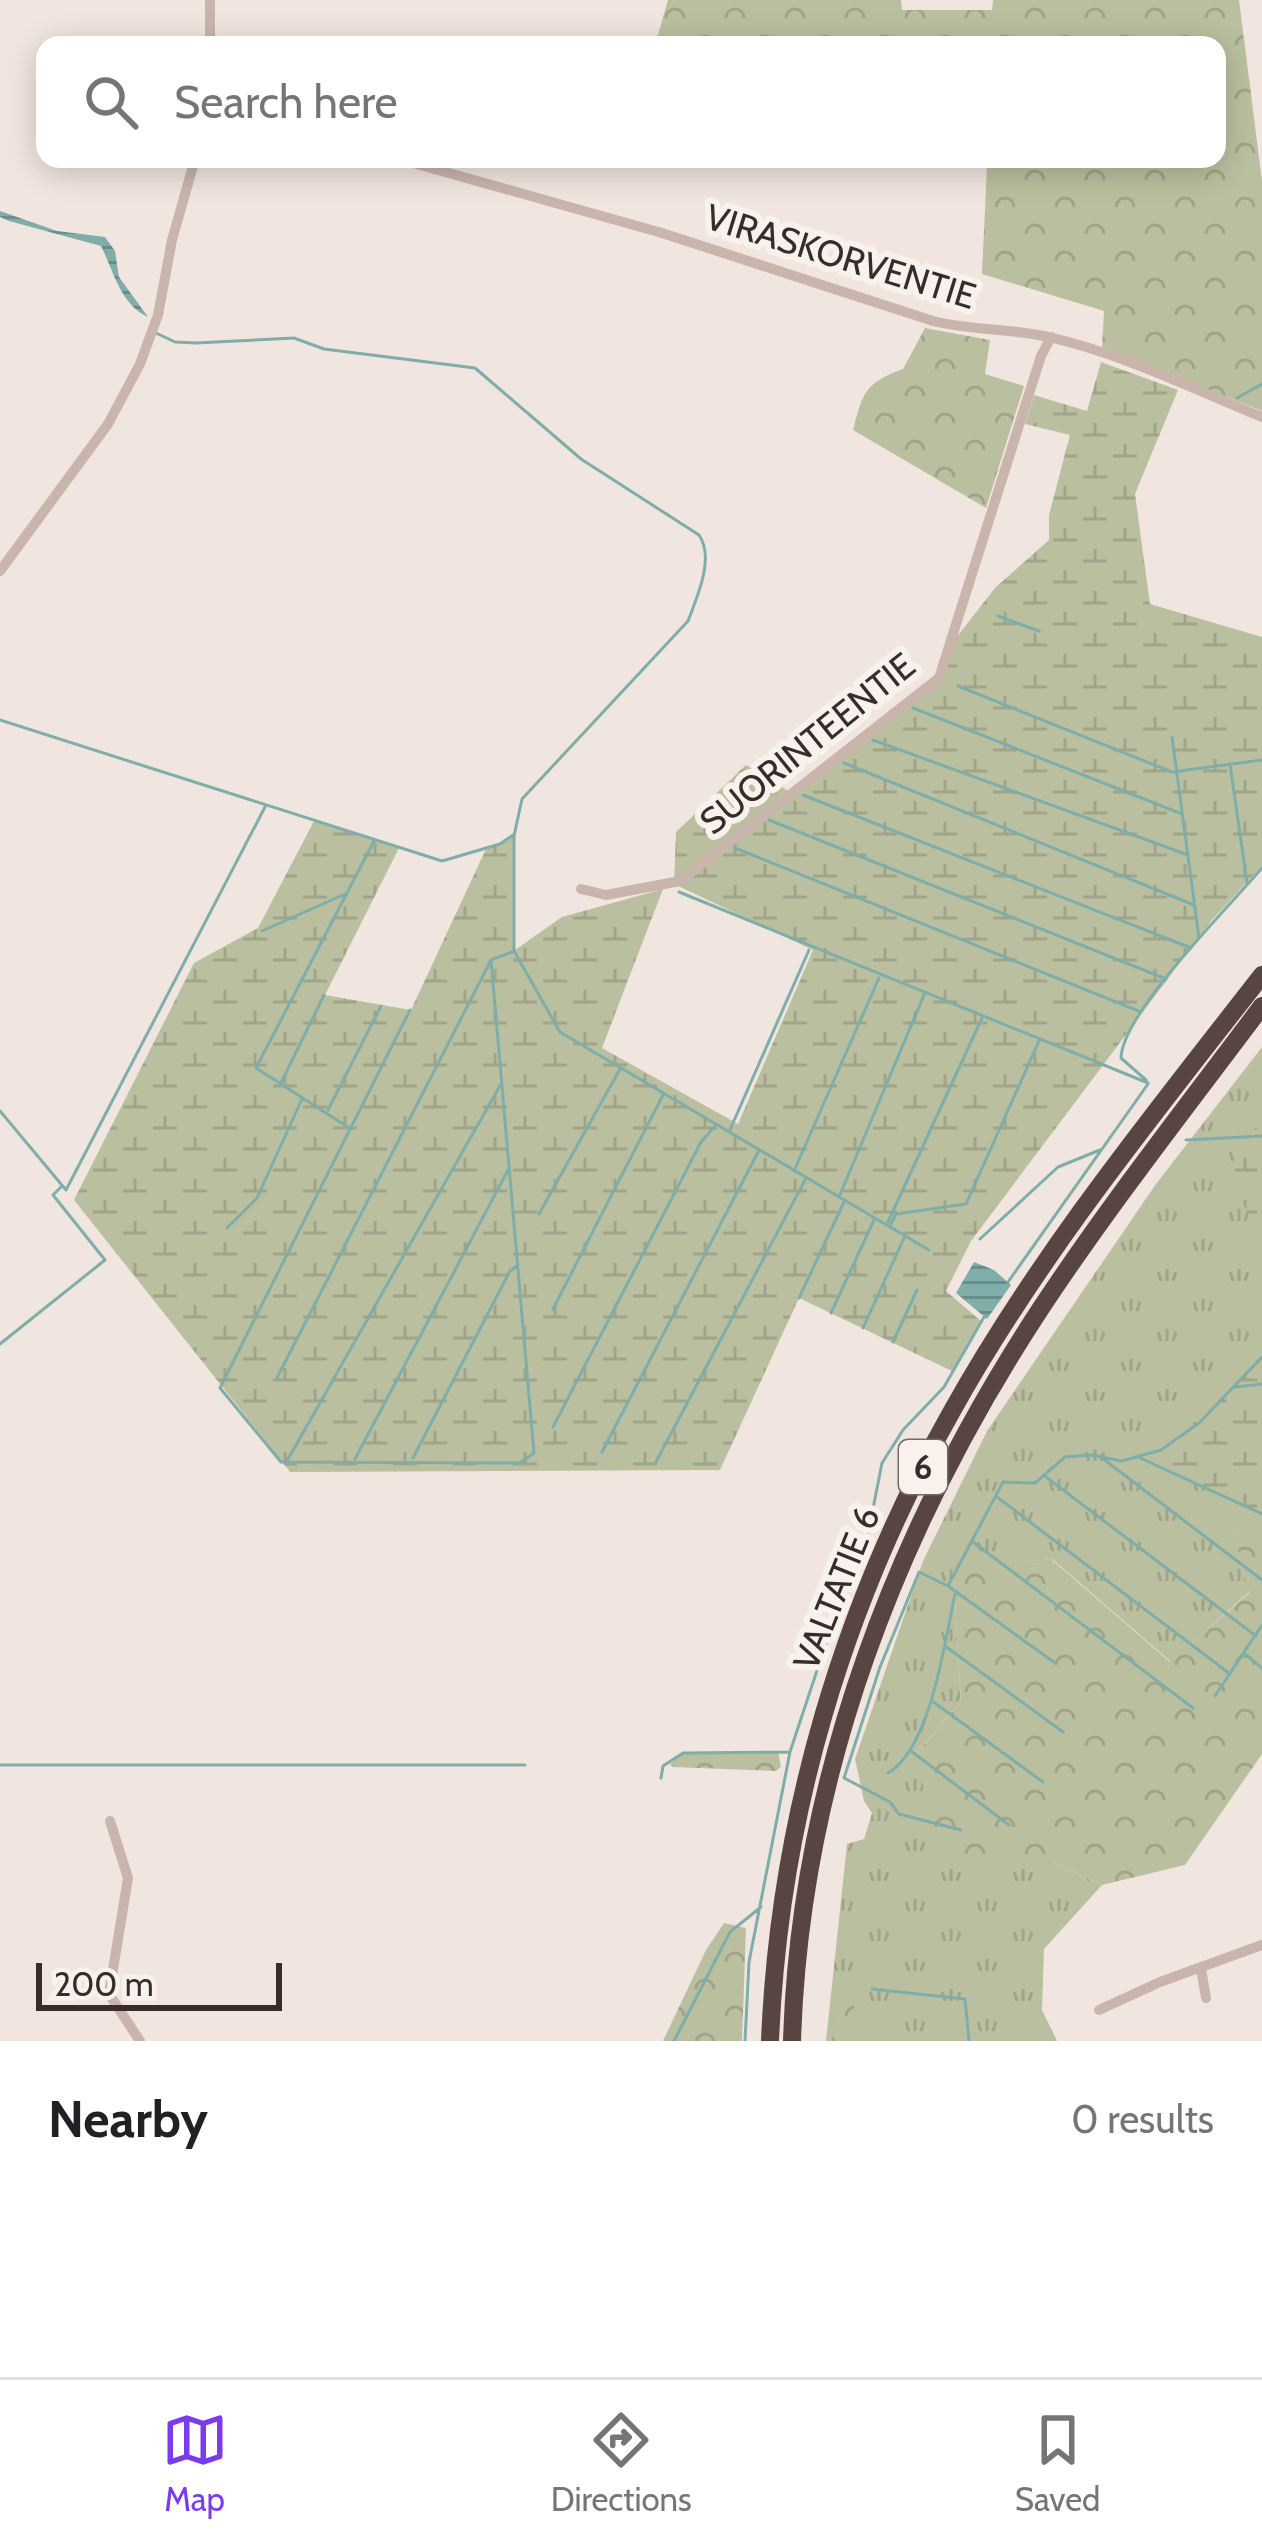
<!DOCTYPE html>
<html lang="en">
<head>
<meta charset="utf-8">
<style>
	:root { --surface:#fff; --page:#f2f2f2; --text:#202124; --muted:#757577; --line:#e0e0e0; --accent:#7c3aed }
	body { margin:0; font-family:Cabin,sans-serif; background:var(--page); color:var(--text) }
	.scale { position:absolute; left:36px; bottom:30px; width:246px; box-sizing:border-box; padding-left:12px; border:6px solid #372c2a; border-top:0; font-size:33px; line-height:42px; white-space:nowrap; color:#372c2a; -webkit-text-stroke:9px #f9f1eb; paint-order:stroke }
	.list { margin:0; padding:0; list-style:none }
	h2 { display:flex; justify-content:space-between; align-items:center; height:156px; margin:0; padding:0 48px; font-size:51px }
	h2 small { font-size:39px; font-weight:400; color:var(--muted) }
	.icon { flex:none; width:66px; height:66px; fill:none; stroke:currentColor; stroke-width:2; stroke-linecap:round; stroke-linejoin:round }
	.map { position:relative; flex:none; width:1262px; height:2041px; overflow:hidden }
	.search { position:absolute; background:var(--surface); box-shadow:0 6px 30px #0003; left:36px; right:36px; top:36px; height:132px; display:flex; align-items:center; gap:30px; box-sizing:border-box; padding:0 42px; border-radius:24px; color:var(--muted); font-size:45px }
	.sheet { height:336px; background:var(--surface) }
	nav { display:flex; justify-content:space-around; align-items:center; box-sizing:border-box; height:168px; border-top:3px solid var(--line); background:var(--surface); font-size:33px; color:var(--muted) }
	nav a { display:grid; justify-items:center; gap:6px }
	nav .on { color:var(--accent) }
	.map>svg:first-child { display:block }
	.grass { fill:url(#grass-tufts) }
	.forest { fill:url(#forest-crowns) }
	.wetland { fill:url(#wetland-marsh) }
	.water { fill:url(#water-rules) }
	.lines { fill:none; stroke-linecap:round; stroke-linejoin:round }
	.stream { stroke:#7fada9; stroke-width:3 }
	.street { stroke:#c9b5ab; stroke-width:10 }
	.highway { stroke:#584542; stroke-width:18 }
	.labels { text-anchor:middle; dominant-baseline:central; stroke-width:12; stroke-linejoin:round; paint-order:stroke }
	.shield { fill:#f9f1eb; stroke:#716764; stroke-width:3 }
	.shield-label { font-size:33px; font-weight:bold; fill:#372c2a }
	.street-label { font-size:36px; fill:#372c2a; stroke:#f9f1eb }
</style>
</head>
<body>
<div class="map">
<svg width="1262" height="2041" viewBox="0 0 1262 2041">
	<defs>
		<pattern id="grass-tufts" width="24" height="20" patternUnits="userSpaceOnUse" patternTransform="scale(3)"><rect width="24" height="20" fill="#bac09f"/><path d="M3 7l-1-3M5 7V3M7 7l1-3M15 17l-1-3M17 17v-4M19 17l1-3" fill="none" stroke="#a0a589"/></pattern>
		<pattern id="forest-crowns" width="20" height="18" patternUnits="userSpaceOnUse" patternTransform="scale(3)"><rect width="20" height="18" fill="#bac09f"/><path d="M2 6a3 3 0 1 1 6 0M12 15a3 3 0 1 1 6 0" fill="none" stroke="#a0a589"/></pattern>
		<pattern id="wetland-marsh" width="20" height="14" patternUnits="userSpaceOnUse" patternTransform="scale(3)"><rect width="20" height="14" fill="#bac09f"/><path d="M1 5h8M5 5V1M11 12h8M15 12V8" fill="none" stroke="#a0a589"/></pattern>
		<pattern id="water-rules" width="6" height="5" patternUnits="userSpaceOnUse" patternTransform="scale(3)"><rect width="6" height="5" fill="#7fada9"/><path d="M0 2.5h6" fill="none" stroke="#698d8a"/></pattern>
	</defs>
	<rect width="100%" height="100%" fill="#f1e6df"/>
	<path class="grass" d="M 1262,1047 L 1262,1410 L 1217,1463 L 1249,1592 L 1171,1662 L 1052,1559 L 953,1569 L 961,1701 L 916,1754 L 1052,1862 L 1102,1885 L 1044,1949 L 1042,2010 L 1057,2041 L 826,2041 L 847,1844 L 864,1839 L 872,1813 L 864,1801 L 855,1759 L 923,1561 L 987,1431 L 1156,1184 Z"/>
	<path class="forest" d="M 668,0 L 901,0 L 902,10 L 992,10 L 993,0 L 1239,0 L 1262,181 L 1262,411 L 1102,347 L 1104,311 L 982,274 L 987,165 L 966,159 L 1217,159 L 1217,45 L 655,45 Z
		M 925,328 L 990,340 L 985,374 L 1024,386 L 986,508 L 853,430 C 863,392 865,383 903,369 Z
		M 1262,1410 L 1262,1754 L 1185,1865 L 1102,1885 L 1052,1862 L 942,1869 L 916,1754 L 961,1701 L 953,1568 L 1051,1559 L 1170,1662 L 1249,1593 L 1216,1462 Z
		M 778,1752 L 781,1767 L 776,1771 L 672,1767 L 670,1764 L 683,1753 Z
		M 724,1923 L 746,1928 L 742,2041 L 663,2041 L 706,1950 Z
		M 853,1999 L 859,2041 L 832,2041 L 835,2002 Z"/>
	<path class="wetland" d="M 1101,362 L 1178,390 L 1135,494 L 1150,604 L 1262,637 L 1262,866 L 1212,920 L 971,1241 L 946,1291 L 982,1322 L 952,1371 L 799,1298 L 720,1470 L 290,1472 L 74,1200 L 194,963 L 258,928 L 314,821 L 399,848 L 325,995 L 411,1010 L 486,849 L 514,836 L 515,950 L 562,917 L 663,889 L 602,1048 L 738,1124 L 813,950 L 674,884 L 676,832 L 746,765 L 793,794 L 932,684 L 945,652 L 995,588 L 1049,540 L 1049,515 L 1070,435 L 1025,424 L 1034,395 L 1087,411 Z
		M 1262,1125 L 1262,1247 C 1248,1209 1208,1148 1262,1125 Z
		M 1262,1357 L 1262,1514 L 1136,1456 C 1190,1444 1225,1395 1262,1357 Z"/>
	<path class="water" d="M 0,211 L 57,231 L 105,237 L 115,251 L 119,277 L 148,317 C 120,304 114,272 101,246 L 9,221 L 0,217 Z
		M 974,1262 L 994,1270 L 1011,1285 L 987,1319 L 956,1293 Z"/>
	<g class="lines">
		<path class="stream" d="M 156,333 L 175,342 L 196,343 L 294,338 L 324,349 L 475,368 L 581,459 L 699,535 C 715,558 697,597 688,621 L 522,799 L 514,836 L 514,951 L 560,1032 L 929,1250
			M 1237,398 L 1262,384
			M 998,616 L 1039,631
			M 958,686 L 1172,772 L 1262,760
			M 913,708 L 1182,814
			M 0,720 L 442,861 L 500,844 L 513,835
			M 1172,737 L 1199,938
			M 873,740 L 1188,855
			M 844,763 L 1194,905
			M 1230,764 L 1247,883
			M 803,795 L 1191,948
			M 769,820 L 1166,979
			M 735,848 L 1141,1012
			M 679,892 L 1148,1083
			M 262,931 L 345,894
			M 410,1010 L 220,1388 L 281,1462 L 520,1463 L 534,1453 L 491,960
			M 1146,1080 L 1121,1058 C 1122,1013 1230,906 1262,868
			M 281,1083 L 324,995
			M 328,1110 L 381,1006
			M 0,1111 L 66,1190 L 265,807
			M 351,1129 L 256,1068 L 374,841
			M 729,1132 L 809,950
			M 1186,1140 L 1262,1136
			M 794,1171 L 879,978
			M 839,1197 L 924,995
			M 539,1214 L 620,1069
			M 888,1222 L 982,1018
			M 891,1224 L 896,1214 L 966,1204 L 1039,1041
			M 227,1228 L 257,1198 L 302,1099
			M 980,1239 L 1058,1167 L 1100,1150
			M 1008,1282 L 1148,1084
			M 799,1298 L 844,1202
			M 553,1309 L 663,1095
			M 831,1313 L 874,1220
			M 863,1328 L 904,1238
			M 893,1342 L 917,1290
			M 0,1344 L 105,1260 L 53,1195 L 61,1187
			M 277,1378 L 491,960 L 512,952
			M 1235,1387 L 1262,1384
			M 553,1427 L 701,1142 L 715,1126
			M 602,1452 L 758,1152
			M 1138,1457 L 1262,1514
			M 413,1458 L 510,1271 L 517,1266
			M 1102,1458 L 1262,1580
			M 355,1459 L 508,1170
			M 287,1461 L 501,1084
			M 656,1462 L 805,1180
			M 1046,1477 L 1256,1636
			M 997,1497 L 1230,1674
			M 973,1542 L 1193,1708
			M 949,1584 L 1003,1482 L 1035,1483 L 1065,1457 L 1091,1455 L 1122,1461 L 1161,1450 L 1199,1423 L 1262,1357
			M 945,1646 L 1063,1732
			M 1245,1654 L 1262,1668
			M 1215,1696 L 1262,1625
			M 932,1701 L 1043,1782
			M 911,1751 L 1009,1825
			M 0,1765 L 525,1765
			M 888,1773 C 931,1748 945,1640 955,1594
			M 661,1778 L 663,1766 L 683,1753 L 789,1752
			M 961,1830 L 899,1814 L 890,1802 L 844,1778 L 880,1667 L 919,1572 L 948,1586 L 1055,1663
			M 872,1989 L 965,1999 L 969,2041
			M 674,2041 L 730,1932 L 761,1907
			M 745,2041 L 749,1962 L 790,1752 L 839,1604 L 867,1539 L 882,1463 L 903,1430 L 944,1387 L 984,1317"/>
		<path class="street" d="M 210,0 L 210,45
			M 399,159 L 662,233 L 933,321 C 972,331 1013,328 1053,338 C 1125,355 1193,389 1262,417
			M 0,571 L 108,424 L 140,364 L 158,315 L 172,240 L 195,159
			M 581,889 L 606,895 L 680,881 L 939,678 L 1041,356 L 1051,337
			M 110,1821 L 128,1878 L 109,1994 L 140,2041
			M 1201,1969 L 1206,1998
			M 1099,2010 L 1160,1982 L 1262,1945"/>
		<path class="highway" d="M 770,2041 C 779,1819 843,1604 952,1411 C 1039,1255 1153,1115 1262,975
			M 792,2041 C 800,1777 897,1527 1041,1308 C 1110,1204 1187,1106 1262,1006"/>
	</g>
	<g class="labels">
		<rect class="shield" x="899" y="1440" width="48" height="54" rx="9"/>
		<g class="shield-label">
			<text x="923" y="1467">6</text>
		</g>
		<g class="street-label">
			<text transform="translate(841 256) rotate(17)">VIRASKORVENTIE</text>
			<text transform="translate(807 743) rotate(-39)">SUORINTEENTIE</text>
			<text transform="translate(836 1588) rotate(-68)">VALTATIE 6</text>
		</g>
	</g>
</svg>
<div class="scale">200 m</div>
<div class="search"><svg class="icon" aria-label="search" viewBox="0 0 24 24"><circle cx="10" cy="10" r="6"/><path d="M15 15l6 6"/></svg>Search here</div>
</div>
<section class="sheet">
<h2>Nearby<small>0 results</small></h2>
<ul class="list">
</ul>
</section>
<nav>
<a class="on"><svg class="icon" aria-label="map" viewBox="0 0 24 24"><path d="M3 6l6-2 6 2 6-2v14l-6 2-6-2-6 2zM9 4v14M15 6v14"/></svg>Map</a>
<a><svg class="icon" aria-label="directions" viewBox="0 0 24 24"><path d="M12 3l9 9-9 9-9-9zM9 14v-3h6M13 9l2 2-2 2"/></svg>Directions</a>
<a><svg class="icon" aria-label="saved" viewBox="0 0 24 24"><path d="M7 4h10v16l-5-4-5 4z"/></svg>Saved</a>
</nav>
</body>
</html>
